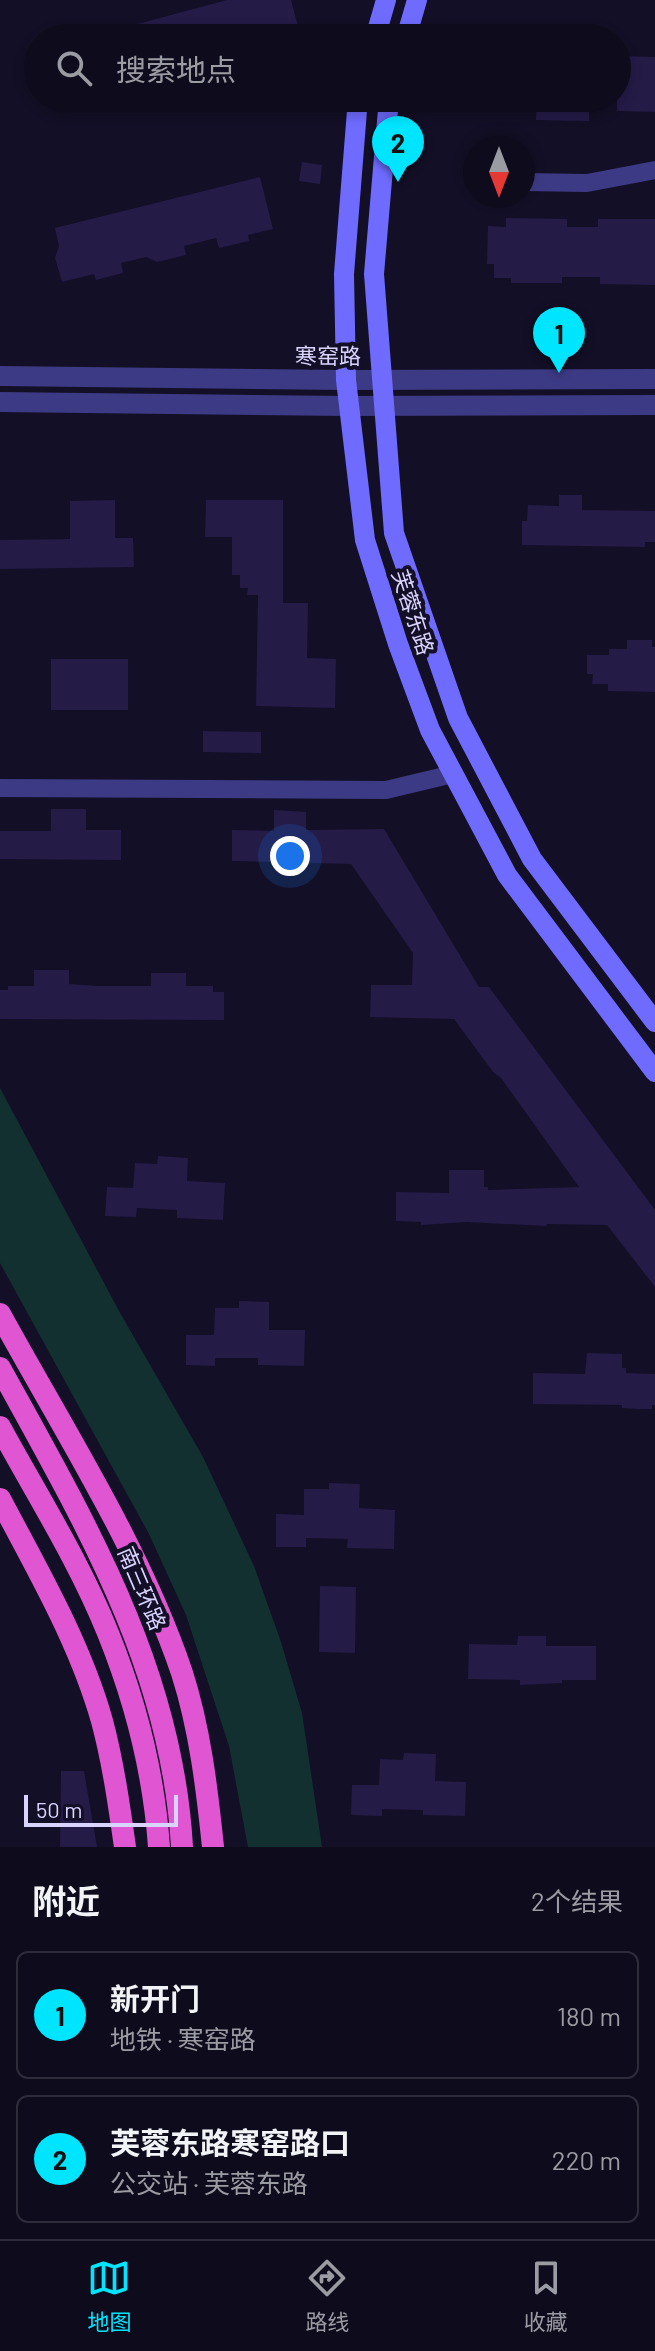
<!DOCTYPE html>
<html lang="zh">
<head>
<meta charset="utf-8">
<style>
	:root { --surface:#0e0b1c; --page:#171425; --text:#f1f3f6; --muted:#9b9ba3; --line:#2e2b3b; --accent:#00e5ff }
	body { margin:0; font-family:Barlow,"Noto Sans SC",sans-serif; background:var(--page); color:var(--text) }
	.compass { position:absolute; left:463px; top:136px; width:72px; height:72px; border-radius:50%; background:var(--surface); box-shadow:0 4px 12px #0003; rotate:180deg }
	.scale { position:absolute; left:24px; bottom:20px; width:154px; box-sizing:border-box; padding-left:8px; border:4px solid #d9d4ff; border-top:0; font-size:22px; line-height:28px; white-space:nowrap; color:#d9d4ff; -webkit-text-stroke:6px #130f26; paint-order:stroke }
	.you { position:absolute; left:290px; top:856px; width:28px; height:28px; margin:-20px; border:6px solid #fff; border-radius:50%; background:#1a73e8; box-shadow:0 0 0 12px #1a73e833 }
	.badge { display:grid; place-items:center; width:52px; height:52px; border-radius:50%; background:var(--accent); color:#111; font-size:26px; font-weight:700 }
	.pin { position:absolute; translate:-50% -66px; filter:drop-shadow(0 2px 4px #0008) }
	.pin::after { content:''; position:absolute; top:42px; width:28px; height:24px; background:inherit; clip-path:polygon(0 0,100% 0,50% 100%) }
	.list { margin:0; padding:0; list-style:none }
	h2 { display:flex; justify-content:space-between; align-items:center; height:104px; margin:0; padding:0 32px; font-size:34px }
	h2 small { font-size:26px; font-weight:400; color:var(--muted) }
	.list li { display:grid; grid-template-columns:52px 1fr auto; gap:24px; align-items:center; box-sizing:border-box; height:128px; margin:0 16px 16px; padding:0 16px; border:2px solid var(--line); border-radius:12px }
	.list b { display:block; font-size:30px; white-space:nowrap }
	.list p { margin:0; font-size:26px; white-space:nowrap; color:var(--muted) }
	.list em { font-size:26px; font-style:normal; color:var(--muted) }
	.icon { flex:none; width:44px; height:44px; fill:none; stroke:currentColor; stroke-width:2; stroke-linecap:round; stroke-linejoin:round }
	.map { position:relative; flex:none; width:655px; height:1847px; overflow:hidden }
	.search { position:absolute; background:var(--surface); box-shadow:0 4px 12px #0003; left:24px; right:24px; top:24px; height:88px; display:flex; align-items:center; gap:20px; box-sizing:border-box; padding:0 28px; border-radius:44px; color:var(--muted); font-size:30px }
	.sheet { height:392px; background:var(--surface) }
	nav { display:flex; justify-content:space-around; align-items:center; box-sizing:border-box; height:112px; border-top:2px solid var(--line); background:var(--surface); font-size:22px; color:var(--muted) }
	nav a { display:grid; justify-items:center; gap:4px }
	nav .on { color:var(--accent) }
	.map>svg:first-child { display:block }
	.green { fill:#12302f }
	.building { fill:#241b47 }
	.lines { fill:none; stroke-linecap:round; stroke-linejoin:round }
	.minor { stroke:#3d3a85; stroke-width:18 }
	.tertiary { stroke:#3d3a85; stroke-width:20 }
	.secondary { stroke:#6f6bff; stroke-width:20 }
	.trunk { stroke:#e055d1; stroke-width:22 }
	.labels { text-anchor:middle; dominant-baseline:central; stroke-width:8; stroke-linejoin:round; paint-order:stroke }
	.street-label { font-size:22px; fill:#d9d4ff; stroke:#130f26 }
</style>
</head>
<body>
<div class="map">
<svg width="655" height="1847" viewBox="0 0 655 1847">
	<rect width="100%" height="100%" fill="#130f26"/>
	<path class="green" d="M 0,1088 L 119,1311 L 203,1457 L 254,1566 L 281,1642 L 302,1713 L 322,1847 L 248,1847 L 229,1746 L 186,1615 L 149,1534 L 0,1263 Z"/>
	<path class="building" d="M 227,0 L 291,0 L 301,38 L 105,38 L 104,33 Z
		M 617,56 L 655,57 L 655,112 L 617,111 Z
		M 537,98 L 589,98 L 589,121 L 536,120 Z
		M 302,162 L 322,165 L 320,184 L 299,181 Z
		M 260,177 L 273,229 L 248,235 L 249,241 L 219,248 L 216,238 L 184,246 L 186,255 L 157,262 L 146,257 L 121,263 L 123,273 L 96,280 L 94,274 L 62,282 L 55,258 L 59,246 L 55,228 Z
		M 506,218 L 567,219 L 567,227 L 598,227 L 598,219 L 655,219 L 655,285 L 600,284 L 600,277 L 562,277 L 562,283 L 511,283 L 511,278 L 494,278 L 494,264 L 487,264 L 488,226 L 506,227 Z
		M 559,495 L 582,495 L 582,510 L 655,511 L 655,542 L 645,542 L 645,547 L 522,545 L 522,521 L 527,521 L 528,505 L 559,506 Z
		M 115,500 L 115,538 L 133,538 L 134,567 L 0,569 L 0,540 L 70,539 L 70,501 Z
		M 206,500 L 283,500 L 283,603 L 308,603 L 307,658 L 336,659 L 335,708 L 256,706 L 258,595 L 247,595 L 248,588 L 240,588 L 240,575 L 232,575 L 232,537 L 205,537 Z
		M 627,640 L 652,640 L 652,647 L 655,647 L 655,692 L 608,691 L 608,684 L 592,684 L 593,674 L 587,674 L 587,655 L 609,655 L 609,649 L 627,649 Z
		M 51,659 L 128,659 L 128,710 L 51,710 Z
		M 203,731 L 261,732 L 261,753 L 203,752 Z
		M 51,809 L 86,809 L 86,830 L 121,830 L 121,860 L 0,859 L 0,831 L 51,831 Z
		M 274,810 L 306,812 L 306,830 L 384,829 L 479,987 L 489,987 L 655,1210 L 655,1287 L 607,1225 L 547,1224 L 546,1226 L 467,1222 L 421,1225 L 421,1222 L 396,1221 L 396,1192 L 449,1193 L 449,1170 L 484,1170 L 484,1187 L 488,1187 L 488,1190 L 579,1187 L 501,1078 L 493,1072 L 454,1019 L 370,1017 L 371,985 L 412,985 L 413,953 L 351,864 L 232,861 L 232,830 L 274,831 Z
		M 34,970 L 69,970 L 69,984 L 98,986 L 151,986 L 151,973 L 186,973 L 186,986 L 213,986 L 213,992 L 224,992 L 224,1020 L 0,1019 L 0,990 L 8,990 L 8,986 L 34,986 Z
		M 158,1156 L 188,1158 L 187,1181 L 225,1183 L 223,1220 L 177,1218 L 177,1210 L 137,1208 L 136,1217 L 105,1216 L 107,1187 L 133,1188 L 135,1163 L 157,1164 Z
		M 239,1301 L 269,1302 L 269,1330 L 305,1330 L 304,1366 L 258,1365 L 258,1358 L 215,1358 L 215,1366 L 186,1365 L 186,1335 L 214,1335 L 215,1308 L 239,1308 Z
		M 587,1353 L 622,1354 L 622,1368 L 626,1368 L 626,1373 L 655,1374 L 655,1405 L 652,1405 L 652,1409 L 639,1409 L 622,1408 L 622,1405 L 533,1404 L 533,1373 L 585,1374 Z
		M 329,1483 L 360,1484 L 359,1508 L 395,1510 L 394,1549 L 347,1548 L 348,1539 L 306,1538 L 306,1547 L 276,1547 L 276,1514 L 304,1515 L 304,1489 L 329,1489 Z
		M 320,1586 L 356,1587 L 355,1653 L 319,1652 Z
		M 518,1636 L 546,1636 L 546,1646 L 596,1646 L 596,1680 L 562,1680 L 562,1683 L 520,1685 L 520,1680 L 468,1679 L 469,1644 L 517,1645 Z
		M 404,1753 L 436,1754 L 435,1781 L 466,1782 L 465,1816 L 423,1815 L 423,1810 L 382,1809 L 382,1816 L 351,1815 L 352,1785 L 379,1785 L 380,1759 L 403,1760 Z
		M 61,1771 L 84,1771 L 97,1847 L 60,1847 Z"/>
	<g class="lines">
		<path class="minor" d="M 523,182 L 587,183 L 655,170
			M 0,788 L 386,790 L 453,774"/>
		<path class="tertiary" d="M 0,376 L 346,380 L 655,379
			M 0,402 L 346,406 L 655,405"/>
		<path class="secondary" d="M 375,38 L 386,0
			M 406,38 L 417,0
			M 358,98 L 344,274 L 346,380 L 365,540 L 398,644 L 430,730 L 507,875 L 655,1072
			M 389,98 L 374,274 L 394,533 L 458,718 L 532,859 L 655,1022"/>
		<path class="trunk" d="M 0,1314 C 64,1431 139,1546 182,1673 C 200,1729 207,1789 213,1847
			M 0,1368 C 84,1521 172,1667 182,1847
			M 0,1427 C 37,1495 79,1561 108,1633 C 135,1700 154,1775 159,1847
			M 0,1499 C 38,1571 80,1643 102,1721 C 113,1762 119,1805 125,1847"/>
	</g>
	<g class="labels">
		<g class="street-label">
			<text x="328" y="355">寒窑路</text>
			<text transform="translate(414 612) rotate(72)">芙蓉东路</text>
			<text transform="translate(143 1588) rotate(67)">南三环路</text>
		</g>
	</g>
</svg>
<svg class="compass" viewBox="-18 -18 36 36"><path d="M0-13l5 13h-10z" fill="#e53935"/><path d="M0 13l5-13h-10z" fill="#9b9ba3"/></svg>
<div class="scale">50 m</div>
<div class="you"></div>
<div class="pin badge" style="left:559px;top:373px">1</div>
<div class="pin badge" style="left:398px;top:182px">2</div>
<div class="search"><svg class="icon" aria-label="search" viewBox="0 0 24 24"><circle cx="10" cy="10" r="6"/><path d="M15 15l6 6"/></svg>搜索地点</div>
</div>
<section class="sheet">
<h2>附近<small>2个结果</small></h2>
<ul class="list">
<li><span class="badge">1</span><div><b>新开门</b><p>地铁 · 寒窑路</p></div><em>180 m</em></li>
<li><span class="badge">2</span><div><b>芙蓉东路寒窑路口</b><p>公交站 · 芙蓉东路</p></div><em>220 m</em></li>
</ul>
</section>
<nav>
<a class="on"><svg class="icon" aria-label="map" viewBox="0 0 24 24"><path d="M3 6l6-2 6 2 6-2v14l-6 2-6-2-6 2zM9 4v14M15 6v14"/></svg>地图</a>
<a><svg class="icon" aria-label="directions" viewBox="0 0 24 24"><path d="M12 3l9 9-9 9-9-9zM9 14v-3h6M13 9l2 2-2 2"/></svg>路线</a>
<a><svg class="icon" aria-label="saved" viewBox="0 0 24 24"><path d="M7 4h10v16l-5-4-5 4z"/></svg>收藏</a>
</nav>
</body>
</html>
